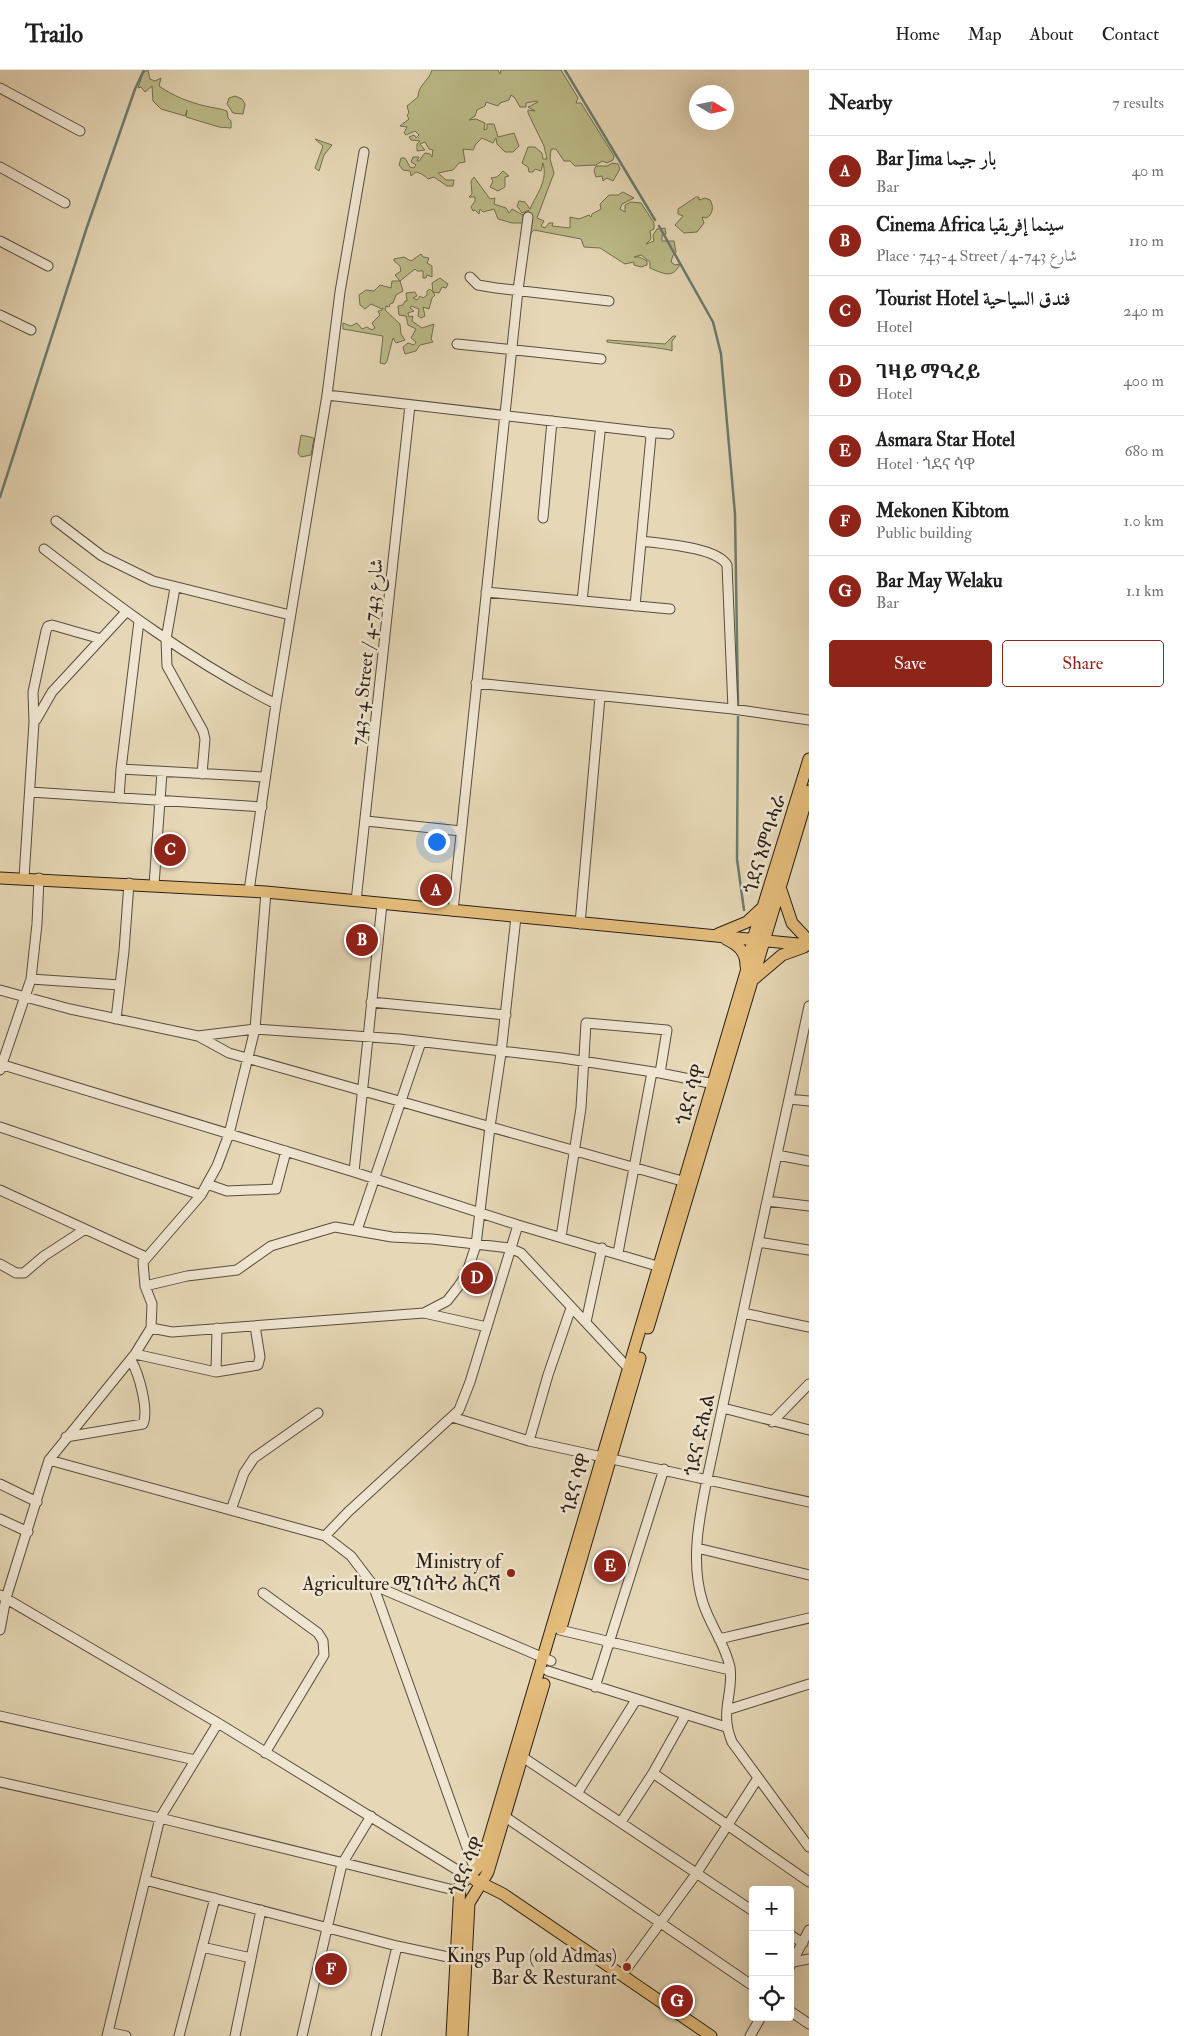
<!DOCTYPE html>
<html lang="en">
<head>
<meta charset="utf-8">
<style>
	:root { --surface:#fff; --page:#f6f6f6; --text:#202124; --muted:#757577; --line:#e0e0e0; --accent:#8f2418 }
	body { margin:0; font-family:"IM FELL Double Pica",Amiri,"Noto Serif Ethiopic",serif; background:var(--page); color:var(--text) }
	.controls { position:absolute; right:15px; bottom:15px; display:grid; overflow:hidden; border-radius:5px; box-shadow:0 5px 20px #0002 }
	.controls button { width:45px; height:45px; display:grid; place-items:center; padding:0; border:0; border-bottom:1px solid var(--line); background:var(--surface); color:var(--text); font:25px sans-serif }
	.compass { position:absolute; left:689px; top:15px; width:45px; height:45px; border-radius:50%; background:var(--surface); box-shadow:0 5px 20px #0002; rotate:100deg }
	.you { position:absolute; left:436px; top:771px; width:18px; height:18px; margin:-12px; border:4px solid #fff; border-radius:50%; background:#1a73e8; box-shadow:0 0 0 8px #1a73e833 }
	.badge { display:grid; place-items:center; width:32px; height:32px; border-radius:50%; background:var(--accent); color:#fff; font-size:16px; font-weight:700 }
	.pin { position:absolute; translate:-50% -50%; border:2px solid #fff; box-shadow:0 1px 5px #0006 }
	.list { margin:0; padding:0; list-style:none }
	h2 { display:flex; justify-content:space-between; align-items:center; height:65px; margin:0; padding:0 20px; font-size:21px }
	h2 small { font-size:16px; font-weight:400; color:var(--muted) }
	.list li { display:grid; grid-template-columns:32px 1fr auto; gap:15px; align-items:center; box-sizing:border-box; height:70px; padding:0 20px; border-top:1px solid var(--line) }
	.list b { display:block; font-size:19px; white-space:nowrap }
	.list p { margin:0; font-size:16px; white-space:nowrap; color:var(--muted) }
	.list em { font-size:16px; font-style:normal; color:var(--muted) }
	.actions { display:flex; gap:10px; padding:15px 20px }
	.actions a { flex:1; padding:11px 0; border:1px solid var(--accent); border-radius:5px; text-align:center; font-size:18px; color:var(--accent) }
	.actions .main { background:var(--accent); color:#fff }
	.icon { flex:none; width:28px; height:28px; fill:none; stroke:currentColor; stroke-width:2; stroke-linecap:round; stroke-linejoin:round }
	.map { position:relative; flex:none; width:809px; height:1966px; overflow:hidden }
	header { display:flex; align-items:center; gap:30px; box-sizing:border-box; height:70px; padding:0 25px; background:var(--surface); border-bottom:1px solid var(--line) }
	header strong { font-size:24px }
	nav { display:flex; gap:28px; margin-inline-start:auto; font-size:18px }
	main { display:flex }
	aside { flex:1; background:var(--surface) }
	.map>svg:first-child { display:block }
	.green { fill:#bcbc89; stroke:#726e50 }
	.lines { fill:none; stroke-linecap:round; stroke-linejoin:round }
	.stream { stroke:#6b7c6f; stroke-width:2.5 }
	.minor-casing { stroke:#584d3f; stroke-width:11 }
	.major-casing { stroke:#291f17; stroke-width:13 }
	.minor { stroke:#efe5d0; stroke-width:9 }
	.major { stroke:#e3bc7b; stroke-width:11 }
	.poi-dot { fill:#8f2418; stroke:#efe5d0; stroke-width:2 }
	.labels { text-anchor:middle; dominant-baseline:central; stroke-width:5; stroke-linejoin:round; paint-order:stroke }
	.street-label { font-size:19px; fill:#291f17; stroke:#efe5d0 }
	.poi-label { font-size:19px; fill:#291f17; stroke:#efe5d0; text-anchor:end }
</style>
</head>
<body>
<header>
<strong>Trailo</strong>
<nav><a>Home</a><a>Map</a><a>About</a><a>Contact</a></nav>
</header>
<main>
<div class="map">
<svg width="809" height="1966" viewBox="0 0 809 1966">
	<rect width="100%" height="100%" fill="#e6d7b6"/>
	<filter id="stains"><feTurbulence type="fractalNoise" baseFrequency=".004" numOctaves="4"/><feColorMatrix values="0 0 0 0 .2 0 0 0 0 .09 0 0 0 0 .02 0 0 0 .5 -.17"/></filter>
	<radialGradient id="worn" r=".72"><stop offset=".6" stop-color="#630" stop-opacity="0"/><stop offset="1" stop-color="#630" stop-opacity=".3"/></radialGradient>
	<path class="green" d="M 148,0 L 150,9 L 155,11 L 161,8 L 159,16 C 173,26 189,32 205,36 C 213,38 219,38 227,41 L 228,48 L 231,51 L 231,58 L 219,57 L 186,47 L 187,40 L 185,46 L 161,39 L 153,31 L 152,16 L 145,22 L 141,17 L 138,18 L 143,3 Z
		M 432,0 L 498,0 L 500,4 L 501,0 L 561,0 L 578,28 L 576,33 L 581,33 L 614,86 L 613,90 L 607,93 L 602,91 L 596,95 L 575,96 L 570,91 L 564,91 L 556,79 L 551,79 L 550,89 L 554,103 L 537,148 L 544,151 L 541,156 L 545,158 L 549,153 L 553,153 L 552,156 L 570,158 L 570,147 L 579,149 L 589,145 L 591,147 L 592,144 L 601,139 L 600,134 L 609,125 L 618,125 L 623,122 L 634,128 L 622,134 L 620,139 L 625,142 L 625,135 L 631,132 L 641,133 L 654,153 L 654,159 L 650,161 L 651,169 L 646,174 L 654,171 L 653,165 L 657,159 L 665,158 L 666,164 L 662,165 L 662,171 L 674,171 L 676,182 L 673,185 L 671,192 L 675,195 L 680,194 C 673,209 664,204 650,198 L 650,192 L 641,185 L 634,187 L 639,187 L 647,191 L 647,195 L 641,197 L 634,195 L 634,192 L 625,194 L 600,178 L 584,177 L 581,169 L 534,160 L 531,163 L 529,173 L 527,143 L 529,140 L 522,143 L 517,136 L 519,131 L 525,132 L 530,139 C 537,123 548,111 543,93 L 541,101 L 535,99 L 533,102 L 529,102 L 528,97 L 522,93 L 528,77 L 535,77 L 542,83 L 543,89 L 547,89 L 544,76 L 528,43 L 528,40 L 535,41 L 528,37 L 538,32 L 537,31 L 526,33 L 526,37 L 520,37 L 515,28 L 511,25 L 509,30 L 500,33 L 498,36 L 486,32 L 485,36 L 477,40 L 475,46 L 469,50 L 476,49 L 485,53 L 484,60 L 487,59 L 487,54 L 494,54 L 498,67 L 514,63 L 519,76 L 513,82 L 505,82 L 497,74 L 496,68 L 493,73 L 482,68 L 476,74 L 473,80 L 463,79 L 465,92 L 459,93 L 453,100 L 438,103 L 446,110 L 454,110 L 453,116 L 447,116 L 434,107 L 428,109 C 424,105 422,104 416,102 L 411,106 L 410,101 L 403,100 L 399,95 L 401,88 L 405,88 L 410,97 L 414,98 L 416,95 L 411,92 L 413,87 L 419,87 L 417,91 L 419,91 L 425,83 L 430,84 L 432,87 L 433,80 L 429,79 L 425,72 L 420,74 L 425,80 L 417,81 L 417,74 L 420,71 L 411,70 L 409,67 L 414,65 L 416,68 L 419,65 L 415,61 L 406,65 L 404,63 L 407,57 L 400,56 L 409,49 L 407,45 L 409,43 L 407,36 L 418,27 C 418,15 429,11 432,0 Z
		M 235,26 L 242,29 L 245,34 L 243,44 L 233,43 L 227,34 L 229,28 Z
		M 315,69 L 332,75 L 324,85 L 319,101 L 315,98 L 323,76 Z
		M 613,93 L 618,94 L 620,99 L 613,111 L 607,108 L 603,111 L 602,106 L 596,107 L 594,101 L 596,96 L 607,96 Z
		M 503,101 L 509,106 L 505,107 L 505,117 L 498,121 L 490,117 L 493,111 L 491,108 L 497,107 Z
		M 474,107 L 490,129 L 495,128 L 494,134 L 506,138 L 509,143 L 512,139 L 523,145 L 523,153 L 512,153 L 498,149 L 494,139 L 483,142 L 480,139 L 479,144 L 475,140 L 473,141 L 471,137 L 475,131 L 475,127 L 469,127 L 472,124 L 471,111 Z
		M 696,127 L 699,127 L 699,130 L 705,128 L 710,130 C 714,136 713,145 706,148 L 702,147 L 704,153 L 697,162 L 684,163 L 675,155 L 683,146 L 678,144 L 678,139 Z
		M 421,184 L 423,187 L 429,188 L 427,193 L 432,196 L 432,207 L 427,205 L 426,208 L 423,208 L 423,201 L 417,201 L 415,199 L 400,211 L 403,221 L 396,225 L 393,233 L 390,234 L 389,237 L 386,236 L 385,240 L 400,254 L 401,264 L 405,270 L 396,273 L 393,268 L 387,291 L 385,294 L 380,293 L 383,266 L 343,259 L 343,253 L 351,256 L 357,253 L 362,259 L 367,257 L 372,260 L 375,258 L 372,253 L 380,245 L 378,241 L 382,240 L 383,238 L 382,239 L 371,234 L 365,239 L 360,235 L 359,225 L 366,220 L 374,221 L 380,215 L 391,218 L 392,211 L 400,211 L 395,205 L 401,201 L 400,196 L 394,191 L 394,189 L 404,187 L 411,191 Z
		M 440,208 L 448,214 L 446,218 L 442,217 L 439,223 L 433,222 L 435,225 L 432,228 L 429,239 L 423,237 L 425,246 L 421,248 L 418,246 L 419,239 L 411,236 L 410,238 L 414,241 L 408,243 L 409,247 L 413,246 L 412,251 L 422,258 L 434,254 L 431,269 L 433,272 L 420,275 L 416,281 L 405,284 L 403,277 L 408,273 L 414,275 L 416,272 L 411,268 L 416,259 L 408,255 L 406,246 L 399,245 L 398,236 L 403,235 L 405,231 L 407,231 L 406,223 L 415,222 L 417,226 L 413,228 L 417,230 L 420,226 L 423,228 L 427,225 L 427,221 L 430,219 L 433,222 L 432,213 Z
		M 673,266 L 676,266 L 672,271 L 672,281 C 668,278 618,274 607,272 L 607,270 L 665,274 Z
		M 301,365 L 314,368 L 311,385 L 301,387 L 298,383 Z"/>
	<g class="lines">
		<path class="stream" d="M 565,0 L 655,150
			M 659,156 L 713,252 L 721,284 L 735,444 L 738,634
			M 0,427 L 87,157 L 135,19 L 144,0
			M 738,647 L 737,789 L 744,840"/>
		<g class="minor-casing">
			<path id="minor" d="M 0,18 L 80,61
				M 0,97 L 65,133
				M 0,171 L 48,196
				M 470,207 L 478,215 L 496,218 L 609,231
				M 0,245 L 31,260
				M 457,274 L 601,289
				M 327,325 L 647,362 L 651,366 L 635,536
				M 647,362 L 669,364
				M 543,448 L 552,351
				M 56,451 L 102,486 L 153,511 L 290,545
				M 642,471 C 662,474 716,477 727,495 L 733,639
				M 44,479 C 118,536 192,592 276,634
				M 175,518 L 166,569 L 167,596 L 203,661 L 205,669 L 202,704
				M 486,522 L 670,539
				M 582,531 L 600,363
				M 476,613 L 733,639 L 809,650
				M 36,650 L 52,622 L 126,542
				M 121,699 L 139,551
				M 30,722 L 262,737
				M 119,728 L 121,699 L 265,707
				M 366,751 L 461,761
				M 24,808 L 34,652 L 33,622 L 46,561 L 48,556 L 52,555 L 101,569
				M 154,815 L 162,702
				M 249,821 L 276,634 L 327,325 L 340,222 L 364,82
				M 356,831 L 410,335
				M 453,841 L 518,220 L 528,147
				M 580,854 L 600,627
				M 31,909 L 120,915
				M 0,920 L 70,939 L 198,966 L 229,983 L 689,1113
				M 371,932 L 506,945
				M 809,936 L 707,1409 C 699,1449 690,1493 703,1533 C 710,1555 725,1574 730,1597 C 734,1624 719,1641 732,1672 L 809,1777
				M 116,949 L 124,881 L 129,813
				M 198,966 L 255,959 L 399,969 L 562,988 L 660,1003 L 719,1015
				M 0,994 L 354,1102 L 518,1155 L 664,1198
				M 0,1000 L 31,909 L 37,854 L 39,808
				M 789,1029 L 809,1031
				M 0,1057 L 201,1125
				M 777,1085 L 809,1091
				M 354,1102 L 382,834
				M 207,1114 L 227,1121 L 276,1119 L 286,1081
				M 0,1120 L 146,1187
				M 767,1131 L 809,1136
				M 357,1160 L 421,972
				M 561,1167 L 581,1038 L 586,953 L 667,960 L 660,1003
				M 758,1172 L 809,1180
				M 618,1183 L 652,1002
				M 0,1194 L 16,1203 L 24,1203 L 44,1186 L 84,1160
				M 145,1216 L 187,1206 L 237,1200 L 271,1176 L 335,1157 L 392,1167 L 432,1169 L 510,1178 L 521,1183 L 631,1301
				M 424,1243 L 447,1231 L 458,1217 L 466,1205 L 476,1175 L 490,1057 L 501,983 L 516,847
				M 743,1243 L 809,1257
				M 586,1252 L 602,1178
				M 151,1258 L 172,1262 L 424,1243 L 487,1257
				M 135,1284 L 216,1302 L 258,1295 L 260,1287 L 255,1256
				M 216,1302 L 217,1258
				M 723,1338 L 809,1360
				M 452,1347 L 529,1371 L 809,1432
				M 772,1352 L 809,1314
				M 66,1367 L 143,1354 C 149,1340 139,1304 131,1290
				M 529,1371 L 548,1305 L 571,1238
				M 49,1390 L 325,1466 L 348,1442 L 459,1340 L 470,1312 L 518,1155
				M 0,1414 L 37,1432
				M 231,1440 L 244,1403 L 254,1388 L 318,1343
				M 0,1449 L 28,1462
				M 325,1466 L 351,1486 L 373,1515 L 475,1800
				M 697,1478 L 809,1505
				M 373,1515 L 551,1591
				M 263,1523 L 318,1563 L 323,1571 L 324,1585 L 265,1683
				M 0,1525 L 218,1653 L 467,1806
				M 0,1560 L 6,1528 L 49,1390 L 135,1284 L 151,1258 L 152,1234 L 145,1216 L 143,1192 L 201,1125 L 217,1096 L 229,1064 L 255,959 L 266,822
				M 560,1560 L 730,1600
				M 719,1569 L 809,1548
				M 548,1601 L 726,1657
				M 595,1617 L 664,1399
				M 727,1640 L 809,1614
				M 0,1646 L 195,1690
				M 518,1684 L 753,1841
				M 653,1703 L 809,1812
				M 0,1712 L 160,1748 L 458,1821
				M 578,1722 L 636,1630
				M 501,1744 L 753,1916
				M 621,1752 L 653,1703 L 685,1646
				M 145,1810 L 397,1876 L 462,1890
				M 790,1865 L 803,1873
				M 202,1877 L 251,1888
				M 793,1892 L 809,1889
				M 790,1896 L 809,1860
				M 622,1905 L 696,1804 L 758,1708
				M 790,1941 L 809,1954
				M 108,1962 L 126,1966
				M 107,1966 L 160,1748 L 218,1653
				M 179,1966 L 215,1828
				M 235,1966 L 261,1840
				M 302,1966 L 342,1794 L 371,1746
				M 376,1966 L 397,1876
				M 750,1966 L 761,1947"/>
		</g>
		<g class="major-casing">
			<path id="major" d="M 0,808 L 266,822 L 809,875
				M 781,820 L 792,853 L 809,871
				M 718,864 L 747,852 L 762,838
				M 726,869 C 738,875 746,881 746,896
				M 755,908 L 782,885 L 804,877
				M 648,1258 L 809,721
				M 561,1558 L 640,1288
				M 475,1810 L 503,1824 L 711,1966
				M 452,1966 L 460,1815 L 479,1796 L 484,1786 L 746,902 L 753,869 L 809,689
				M 462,1966 L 469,1833 L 488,1802 L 544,1614"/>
		</g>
		<use href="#minor" class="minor"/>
		<use href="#major" class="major"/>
	</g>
	<g class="poi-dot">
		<circle cx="511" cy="1503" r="5"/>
		<circle cx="627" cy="1897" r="5"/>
	</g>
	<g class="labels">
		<g class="street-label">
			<text transform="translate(367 582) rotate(-84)">743-4 Street / شارع 743-4</text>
			<text transform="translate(765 774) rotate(-73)">ጎደና እምባሓራ</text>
			<text transform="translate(691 1025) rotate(-74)">ጎደና ሳዋ</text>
			<text transform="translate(700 1365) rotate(-78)">ጎደና ድሒል</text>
			<text transform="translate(576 1414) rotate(-74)">ጎደና ሳዋ</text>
			<text transform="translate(467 1797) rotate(-67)">ጎደና ሳዋ</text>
		</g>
		<g class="poi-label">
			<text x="501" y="1492">Ministry of<tspan x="501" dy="22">Agriculture ሚንስትሪ ሕርሻ</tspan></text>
			<text x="617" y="1886">Kings Pup (old Admas)<tspan x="617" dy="22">Bar &amp; Resturant</tspan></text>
		</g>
	</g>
	<rect width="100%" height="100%" filter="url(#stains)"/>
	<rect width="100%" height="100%" fill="url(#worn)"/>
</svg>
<div class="controls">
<button>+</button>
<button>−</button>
<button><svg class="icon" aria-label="locate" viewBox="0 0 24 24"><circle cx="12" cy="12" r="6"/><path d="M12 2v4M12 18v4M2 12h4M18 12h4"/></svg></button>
</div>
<svg class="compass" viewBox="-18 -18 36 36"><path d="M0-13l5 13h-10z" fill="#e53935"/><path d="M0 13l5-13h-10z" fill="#757577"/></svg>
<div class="you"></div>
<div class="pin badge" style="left:436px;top:820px">A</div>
<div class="pin badge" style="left:362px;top:870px">B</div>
<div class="pin badge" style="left:170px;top:780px">C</div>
<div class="pin badge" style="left:477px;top:1208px">D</div>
<div class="pin badge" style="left:610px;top:1496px">E</div>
<div class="pin badge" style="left:331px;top:1899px">F</div>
<div class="pin badge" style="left:677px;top:1931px">G</div>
</div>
<aside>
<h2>Nearby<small>7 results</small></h2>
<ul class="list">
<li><span class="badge">A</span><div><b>Bar Jima بار جيما</b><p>Bar</p></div><em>40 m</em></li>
<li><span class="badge">B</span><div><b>Cinema Africa سينما إفريقيا</b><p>Place · 743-4 Street / شارع 743-4</p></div><em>110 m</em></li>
<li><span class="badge">C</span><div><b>Tourist Hotel فندق السياحية</b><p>Hotel</p></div><em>240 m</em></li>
<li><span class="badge">D</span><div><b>ገዛይ ማዓረይ</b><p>Hotel</p></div><em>400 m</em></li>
<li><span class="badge">E</span><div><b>Asmara Star Hotel</b><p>Hotel · ጎደና ሳዋ</p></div><em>680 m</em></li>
<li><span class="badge">F</span><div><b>Mekonen Kibtom</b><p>Public building</p></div><em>1.0 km</em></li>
<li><span class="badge">G</span><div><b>Bar May Welaku</b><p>Bar</p></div><em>1.1 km</em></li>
</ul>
<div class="actions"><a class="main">Save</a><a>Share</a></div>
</aside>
</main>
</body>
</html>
